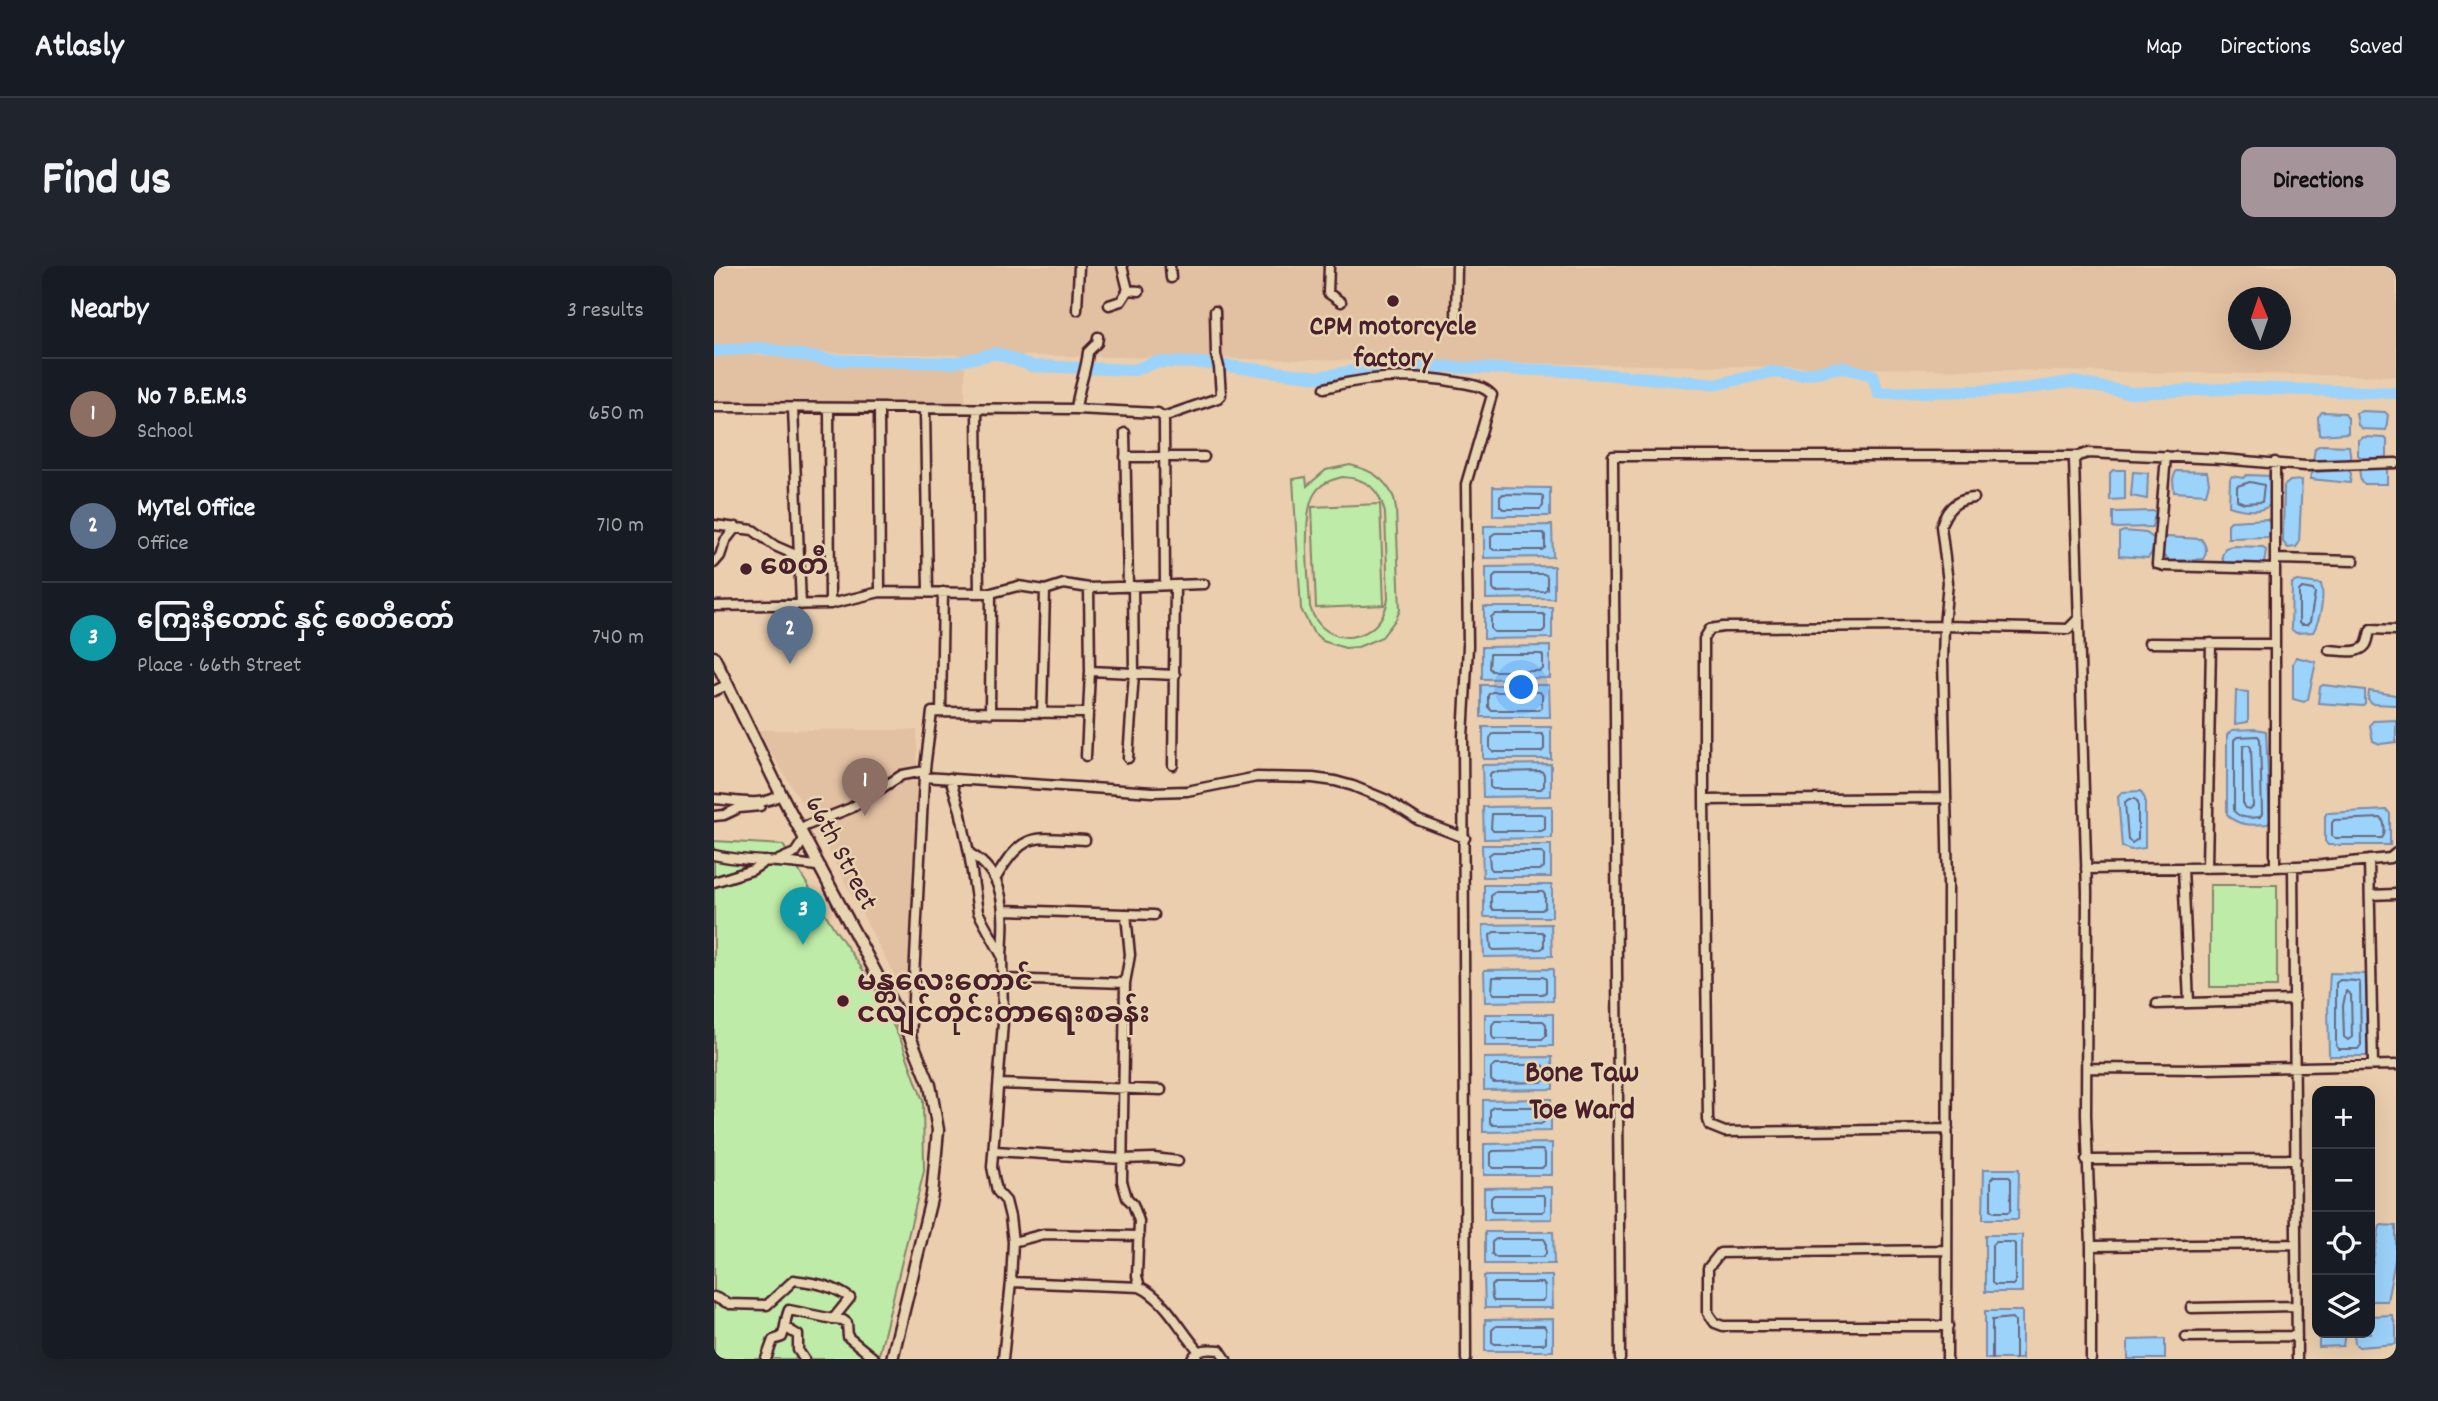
<!DOCTYPE html>
<html lang="en">
<head>
<meta charset="utf-8">
<style>
	:root { --surface:#171b24; --page:#20242c; --text:#f1f3f6; --muted:#9ea1a6; --line:#363941; --accent:#a6949b }
	body { margin:0; font-family:Dekko,"Noto Sans Myanmar",sans-serif; background:var(--page); color:var(--text) }
	.controls { position:absolute; right:21px; bottom:21px; display:grid; overflow:hidden; border-radius:14px; box-shadow:0 7px 28px #0002 }
	.controls button { width:63px; height:63px; display:grid; place-items:center; padding:0; border:0; border-bottom:2px solid var(--line); background:var(--surface); color:var(--text); font:35px sans-serif }
	.compass { position:absolute; left:1514px; top:21px; width:63px; height:63px; border-radius:50%; background:var(--surface); box-shadow:0 7px 28px #0002; rotate:358deg }
	.you { position:absolute; left:808px; top:422px; width:24px; height:24px; margin:-18px; border:5px solid #fff; border-radius:50%; background:#1a73e8; box-shadow:0 0 0 10px #1a73e833 }
	.badge { display:grid; place-items:center; width:46px; height:46px; border-radius:50%; background:var(--accent); color:#fff; font-size:23px; font-weight:700 }
	.pin { position:absolute; translate:-50% -58px; filter:drop-shadow(0 2px 4px #0008) }
	.pin::after { content:''; position:absolute; top:37px; width:24px; height:21px; background:inherit; clip-path:polygon(0 0,100% 0,50% 100%) }
	.list { margin:0; padding:0; list-style:none }
	h2 { display:flex; justify-content:space-between; align-items:center; height:91px; margin:0; padding:0 28px; font-size:30px }
	h2 small { font-size:23px; font-weight:400; color:var(--muted) }
	.list li { display:grid; grid-template-columns:46px 1fr auto; gap:21px; align-items:center; box-sizing:border-box; height:112px; padding:0 28px; border-top:2px solid var(--line) }
	.list b { display:block; font-size:26px; white-space:nowrap }
	.list p { margin:0; font-size:23px; white-space:nowrap; color:var(--muted) }
	.list em { font-size:23px; font-style:normal; color:var(--muted) }
	.icon { flex:none; width:38px; height:38px; fill:none; stroke:currentColor; stroke-width:2; stroke-linecap:round; stroke-linejoin:round }
	.map { position:relative; flex:none; width:1682px; height:1093px; overflow:hidden; border-radius:14px }
	header { display:flex; align-items:center; gap:42px; box-sizing:border-box; height:98px; padding:0 35px; background:var(--surface); border-bottom:2px solid var(--line) }
	header strong { font-size:33px }
	nav { display:flex; gap:38px; margin-inline-start:auto; font-size:24px }
	.intro { display:flex; align-items:center; justify-content:space-between; box-sizing:border-box; height:168px; padding:0 42px }
	h1 { margin:0; font-size:49px }
	.button { padding:18px 32px; border-radius:14px; background:var(--accent); color:#111; font-size:24px; font-weight:700 }
	main { display:flex; gap:42px; padding:0 42px }
	aside { flex:1; background:var(--surface); border-radius:14px; box-shadow:0 7px 28px #0002 }
	.map>svg:first-child { display:block }
	.built { fill:#e2c0a2; fill-rule:evenodd }
	.green { fill:#beeba8; stroke:#84856a; stroke-width:2; fill-rule:evenodd }
	.water { fill:#9cd3fb; stroke:#7b8ba8; stroke-width:2 }
	.lines { fill:none; stroke-linecap:round; stroke-linejoin:round }
	.shore { stroke:#6b677e; stroke-width:2 }
	.river { stroke:#9cd3fb; stroke-width:12 }
	.minor-casing { stroke:#4a1f2b; stroke-width:13 }
	.tertiary-casing { stroke:#4a1f2b; stroke-width:15 }
	.minor { stroke:#e7d5b2; stroke-width:8 }
	.tertiary { stroke:#e7d5b2; stroke-width:10 }
	.poi-dot { fill:#4a1f2b; stroke:#e7d5b2; stroke-width:2.5 }
	.labels { text-anchor:middle; dominant-baseline:central; stroke-width:5; stroke-linejoin:round; paint-order:stroke }
	.poi-label { font-size:28px; font-weight:bold; fill:#4a1f2b; stroke:#e7d5b2; text-anchor:start }
	.street-label { font-size:28px; fill:#4a1f2b; stroke:#e7d5b2 }
	.quarter-label { font-size:32px; font-weight:bold; fill:#4a1f2b; stroke:#e7d5b2 }
</style>
</head>
<body>
<header>
<strong>Atlasly</strong>
<nav><a>Map</a><a>Directions</a><a>Saved</a></nav>
</header>
<div class="intro"><h1>Find us</h1><a class="button">Directions</a></div>
<main>
<aside>
<h2>Nearby<small>3 results</small></h2>
<ul class="list">
<li><span class="badge" style="background:#8d6e63">1</span><div><b>No 7 B.E.M.S</b><p>School</p></div><em>650 m</em></li>
<li><span class="badge" style="background:#5c6f8a">2</span><div><b>MyTel Office</b><p>Office</p></div><em>710 m</em></li>
<li><span class="badge" style="background:#0f9aa8">3</span><div><b>ကြေးနီတောင် နှင့် စေတီတော်</b><p>Place · 66th Street</p></div><em>740 m</em></li>
</ul>
</aside>
<div class="map">
<svg width="1682" height="1093" viewBox="0 0 1682 1093">
	<rect width="100%" height="100%" fill="#eacead"/>
	<filter id="ink" filterUnits="userSpaceOnUse"><feTurbulence type="fractalNoise" baseFrequency=".0143" numOctaves="2"/><feDisplacementMap in="SourceGraphic" scale="14" xChannelSelector="R" yChannelSelector="G"/><feConvolveMatrix kernelMatrix="1 2 1 2 8 2 1 2 1" color-interpolation-filters="sRGB"/></filter>
	<g filter="url(#ink)">
		<path class="built" d="M 0,0 L 1682,0 L 1682,110 L 0,85 ZM 1524,32 L 1566,32 L 1566,74 L 1524,74 Z
			M 0,88 L 29,88 L 251,101 L 251,142 L 0,143 Z
			M 43,464 L 203,464 L 203,505 L 193,733 L 99,555 Z"/>
		<path class="green" d="M 636,199 C 657,204 671,212 680,232 L 682,243 L 686,344 L 682,353 L 668,371 L 644,381 L 631,382 L 609,375 L 599,366 L 587,343 L 579,213 L 592,211 L 593,220 L 612,204 ZM 628,211 C 653,212 666,224 671,247 L 674,333 C 667,379 609,385 596,341 C 595,315 587,247 601,227 C 607,217 617,214 628,211 Z
			M 666,238 L 670,339 L 602,342 L 598,241 Z
			M 0,575 L 69,579 L 120,662 L 158,717 L 188,777 L 209,835 L 210,905 L 164,1093 L 0,1093 Z
			M 1496,619 L 1563,619 L 1563,721 L 1496,721 Z"/>
		<path class="water" d="M 1648,145 L 1671,146 L 1674,149 L 1672,164 L 1649,163 L 1644,159 L 1642,147 Z
			M 1608,146 L 1631,147 L 1634,152 L 1634,167 L 1605,169 L 1604,151 Z
			M 1650,171 L 1671,172 L 1673,174 L 1673,191 L 1649,193 L 1644,189 L 1644,174 Z
			M 1607,179 L 1635,180 L 1637,194 L 1635,197 L 1602,198 L 1599,196 L 1601,182 Z
			M 1673,201 L 1673,218 L 1651,218 L 1647,216 L 1645,203 Z
			M 1399,204 L 1411,204 L 1411,233 L 1396,234 L 1396,207 Z
			M 1634,204 L 1637,207 L 1636,217 L 1597,213 L 1597,208 L 1600,206 Z
			M 1462,205 L 1493,206 L 1495,217 L 1492,228 L 1460,226 L 1459,213 Z
			M 1419,206 L 1434,207 L 1433,233 L 1417,230 Z
			M 1533,209 L 1557,210 L 1556,239 C 1546,248 1528,244 1515,240 L 1516,213 L 1518,210 L 1529,212 Z
			M 1588,214 L 1585,277 L 1582,281 L 1574,282 L 1569,276 L 1570,220 L 1576,215 Z
			M 779,221 L 836,222 L 836,250 L 779,250 Z
			M 1442,245 L 1438,261 L 1399,262 L 1399,246 Z
			M 1553,253 L 1557,257 L 1555,271 L 1514,272 L 1514,258 L 1517,255 Z
			M 838,259 L 839,291 L 770,292 L 770,260 Z
			M 1410,265 L 1432,267 L 1441,273 L 1439,285 L 1434,292 L 1405,290 L 1405,267 Z
			M 1452,271 L 1487,273 C 1493,280 1494,286 1489,293 L 1455,295 L 1449,289 L 1449,274 Z
			M 1518,280 L 1549,281 L 1552,284 L 1550,298 L 1510,297 L 1508,290 L 1511,282 Z
			M 840,300 L 840,332 L 772,333 L 772,301 Z
			M 1583,315 L 1607,318 C 1611,331 1606,355 1599,366 L 1582,367 L 1577,363 L 1578,317 Z
			M 770,341 L 838,341 L 838,372 L 770,373 Z
			M 836,380 L 836,412 L 768,413 L 768,381 Z
			M 1582,391 L 1602,396 L 1594,433 L 1590,436 L 1579,433 L 1579,398 Z
			M 767,419 L 835,419 L 836,451 L 767,451 Z
			M 1609,419 L 1651,424 L 1651,438 L 1649,440 L 1604,437 L 1606,421 Z
			M 1522,425 L 1534,426 L 1534,456 L 1521,458 Z
			M 1655,425 L 1682,429 L 1682,439 L 1658,438 L 1654,434 Z
			M 1682,454 L 1682,476 L 1666,478 L 1659,475 L 1656,459 L 1659,455 Z
			M 769,461 L 837,461 L 837,493 L 769,493 Z
			M 1542,463 L 1552,465 L 1556,555 L 1554,558 C 1539,559 1524,561 1513,548 L 1513,469 L 1518,464 Z
			M 837,498 L 837,530 L 769,531 L 768,499 Z
			M 1427,525 L 1431,533 L 1431,582 L 1417,584 L 1408,581 L 1404,530 L 1408,526 Z
			M 838,540 L 838,572 L 770,573 L 769,541 Z
			M 1673,544 L 1676,548 L 1676,579 L 1614,579 L 1611,575 L 1611,550 L 1613,547 Z
			M 768,579 L 837,579 L 837,611 L 769,611 Z
			M 770,619 L 838,619 L 838,651 L 770,651 Z
			M 837,658 L 838,690 L 770,691 L 769,659 Z
			M 839,703 L 839,735 L 771,736 L 770,704 Z
			M 1616,707 L 1653,708 L 1654,790 L 1615,790 L 1614,740 Z
			M 839,748 L 839,780 L 771,780 L 771,748 Z
			M 838,791 L 839,823 L 770,824 L 770,792 Z
			M 837,833 L 837,865 L 769,866 L 769,834 Z
			M 838,877 L 838,909 L 770,909 L 770,878 Z
			M 1270,903 L 1305,903 L 1304,953 L 1269,953 Z
			M 838,921 L 838,953 L 770,954 L 770,922 Z
			M 1666,959 L 1682,960 L 1682,989 L 1673,1035 L 1656,1035 L 1656,1010 Z
			M 771,966 L 839,966 L 840,998 L 771,998 Z
			M 1271,969 L 1308,969 L 1308,1026 L 1271,1026 Z
			M 770,1010 L 838,1010 L 839,1042 L 771,1042 Z
			M 1271,1045 L 1308,1045 L 1308,1093 L 1271,1093 Z
			M 1678,1049 L 1682,1061 L 1682,1078 L 1645,1081 L 1641,1078 L 1640,1067 L 1656,1067 L 1656,1050 Z
			M 839,1053 L 839,1085 L 771,1085 L 771,1054 Z
			M 1605,1067 L 1631,1067 L 1629,1080 L 1605,1081 Z
			M 1451,1073 L 1451,1093 L 1414,1093 L 1414,1074 Z"/>
		<g class="lines">
			<path class="shore" d="M 1536,216 L 1550,219 L 1548,236 L 1530,237 L 1523,234 L 1523,220 Z
				M 789,228 L 827,229 L 829,231 L 829,240 L 826,243 L 789,243 L 786,240 L 786,231 Z
				M 781,267 L 829,267 L 831,269 L 831,282 L 828,284 L 780,284 L 777,282 L 777,270 Z
				M 782,308 L 830,308 L 833,310 L 833,323 L 830,325 L 781,326 L 779,323 L 779,311 Z
				M 1588,322 L 1599,324 L 1601,327 L 1596,356 L 1593,359 L 1587,359 L 1585,357 L 1585,325 Z
				M 781,348 L 829,348 L 831,350 L 831,363 L 828,366 L 780,366 L 777,363 L 777,351 Z
				M 776,388 L 827,388 L 829,390 L 829,403 L 826,405 L 778,405 L 775,402 Z
				M 778,426 L 826,426 L 828,429 L 828,441 L 825,444 L 777,444 L 774,441 L 774,429 Z
				M 779,468 L 828,468 L 830,471 L 830,483 L 827,486 L 779,486 L 776,483 L 776,472 Z
				M 1544,470 L 1546,473 L 1548,548 L 1546,551 C 1537,552 1526,553 1520,545 L 1520,474 L 1523,471 Z
				M 1530,479 L 1535,479 L 1537,482 L 1539,540 L 1536,543 L 1531,542 L 1529,539 L 1529,483 Z
				M 827,505 L 830,508 L 830,520 L 827,523 L 779,523 L 776,521 L 776,508 L 778,506 Z
				M 1415,533 L 1421,533 L 1424,536 L 1424,573 L 1418,577 L 1414,574 L 1411,536 Z
				M 778,548 L 828,548 L 831,550 L 831,563 L 827,565 L 779,565 L 777,562 Z
				M 1667,552 C 1671,556 1672,568 1668,572 L 1621,572 L 1618,570 L 1618,557 L 1620,554 Z
				M 779,586 L 827,586 L 830,589 L 830,601 L 826,604 L 778,604 L 776,601 L 775,589 Z
				M 780,626 L 829,626 L 831,629 L 831,641 L 828,644 L 779,644 L 777,641 L 777,630 Z
				M 780,666 L 828,666 L 830,668 L 830,681 L 827,683 L 779,684 L 777,681 L 776,669 Z
				M 779,711 L 829,711 L 832,713 L 832,726 L 828,728 L 780,728 L 778,725 Z
				M 1626,714 L 1643,715 L 1646,717 L 1647,779 L 1644,783 L 1625,783 L 1622,780 L 1622,717 Z
				M 1632,725 L 1637,729 L 1638,771 L 1634,774 L 1630,771 L 1629,740 Z
				M 781,755 L 829,755 L 832,758 L 832,770 L 828,773 L 780,773 L 778,770 L 778,759 Z
				M 781,799 L 829,799 L 831,801 L 831,814 L 828,816 L 780,817 L 777,814 L 777,802 Z
				M 779,841 L 828,841 L 830,843 L 830,856 L 827,858 L 779,859 L 776,856 L 776,844 Z
				M 828,884 L 831,887 L 831,899 L 828,902 L 780,902 L 777,900 L 777,887 L 779,885 Z
				M 1280,910 L 1294,910 L 1297,913 L 1297,943 L 1295,946 L 1280,946 L 1277,944 L 1277,913 Z
				M 780,929 L 829,929 L 831,931 L 831,944 L 828,946 L 779,946 L 777,944 L 777,932 Z
				M 782,973 L 830,973 L 832,976 L 832,988 L 829,991 L 781,991 L 778,988 L 778,976 Z
				M 1281,976 L 1298,976 L 1301,978 L 1301,1016 L 1299,1019 L 1281,1019 L 1278,1017 L 1278,979 Z
				M 781,1017 L 829,1017 L 831,1020 L 831,1032 L 828,1035 L 780,1035 L 778,1032 L 777,1020 Z
				M 782,1060 L 830,1060 L 832,1063 L 832,1076 L 829,1078 L 781,1078 L 778,1076 L 778,1064 Z
				M 1278,1093 L 1278,1054 L 1298,1052 L 1301,1056 L 1301,1093"/>
			<path class="river" d="M 0,85 L 46,82 L 115,94 L 239,97 L 282,87 L 318,100 L 420,104 L 442,96 L 487,97 L 605,111 L 677,99 L 852,105 L 1004,118 L 1058,106 L 1087,109 L 1127,101 L 1159,109 L 1164,127 L 1301,124 L 1358,116 L 1417,127 L 1532,122 L 1682,127"/>
			<g class="minor-casing">
				<path id="minor" d="M 408,0 L 414,24 L 425,25
					M 456,0 L 457,12
					M 615,0 L 614,27 L 627,36
					M 395,39 L 407,35 L 414,24
					M 363,44 L 365,0
					M 742,55 L 743,0
					M 611,122 C 655,110 697,108 742,116 C 754,118 769,119 778,129 L 752,218 L 754,380 L 749,471 L 752,1093
					M 0,141 L 362,143 L 444,147 L 449,151 L 450,155 L 451,319
					M 79,142 L 87,339
					M 115,143 L 116,338
					M 263,143 L 265,327
					M 362,143 C 364,123 372,106 374,86 L 383,77 L 384,71
					M 165,144 L 166,326
					M 211,144 L 214,325
					M 449,151 L 504,132 L 507,129 L 505,101 L 502,89 L 501,45
					M 411,167 L 414,321
					M 1452,190 L 1443,298 L 1450,300 L 1561,303
					M 411,191 L 490,191
					M 1561,196 L 1561,601
					M 0,259 L 39,264 L 61,280 L 84,290
					M 1561,293 L 1640,295
					M 0,297 L 6,290 L 11,275 L 22,261
					M 0,340 L 116,338 L 166,326 L 277,327 L 304,320 L 331,324 L 350,318 L 375,322 L 490,318
					M 1230,360 L 1009,361 L 996,363 L 990,373 L 990,534 L 1231,532
					M 1234,360 L 1230,360 L 1234,316 L 1227,260 C 1232,243 1243,233 1260,232
					M 1435,377 L 1560,378
					M 1615,384 C 1625,384 1643,389 1651,380 C 1655,376 1654,368 1657,363 L 1682,364
					M 376,405 L 461,409
					M 0,425 L 13,419
					M 227,446 L 229,326
					M 276,447 L 277,327
					M 328,447 L 331,324
					M 372,490 L 376,405 L 375,322
					M 414,492 L 420,407 L 419,320
					M 459,499 L 461,319
					M 210,511 L 439,526 L 473,525 L 543,511 L 599,512 L 621,515 L 639,520 L 673,534 L 704,554 L 751,572
					M 236,512 L 246,544 L 255,587 L 264,646 L 288,690 L 289,756 L 278,901 L 283,925 L 292,935 L 296,951 L 299,976 L 297,1016 L 289,1093
					M 0,533 C 21,534 50,542 67,528
					M 990,534 L 994,854 L 996,860 L 1011,866 L 1234,863
					M 0,550 L 10,549 L 25,542 L 46,540
					M 86,562 L 137,542 L 188,509 L 211,505
					M 255,587 C 295,609 290,651 288,690
					M 0,589 C 35,597 71,594 107,601
					M 65,594 L 81,587 L 91,572
					M 1655,594 L 1659,799
					M 1579,600 L 1583,1093
					M 1493,602 L 1497,377
					M 1372,603 L 1561,601 L 1608,599 L 1676,592 L 1682,587
					M 282,612 C 310,564 319,572 371,574
					M 0,616 L 38,604 L 52,595
					M 1656,629 L 1682,628
					M 291,644 L 440,649
					M 288,713 L 411,717 L 408,915 L 413,932 L 419,938 L 425,955 L 423,1010 L 426,1021 C 452,1033 466,1064 485,1085
					M 411,717 L 416,689 L 412,648
					M 1475,737 L 1581,734
					M 1443,738 L 1475,737 L 1469,602
					M 197,773 L 210,511 L 218,446 L 374,447
					M 1373,802 L 1490,803 L 1682,799
					M 286,818 L 447,824
					M 281,885 L 408,893 L 440,892 L 464,895
					M 1372,894 L 1582,893
					M 299,976 L 330,968 L 425,970
					M 1377,980 L 1582,978
					M 1233,984 L 1006,987 L 994,1002 L 994,1047 L 1001,1057 L 1009,1060 L 1234,1060
					M 297,1016 L 426,1021
					M 0,1031 L 16,1038 L 53,1039 L 80,1014 C 101,1017 118,1019 136,1032 L 119,1053 L 75,1044 C 71,1053 72,1061 68,1071 L 59,1074 L 52,1093
					M 1477,1042 L 1582,1040
					M 119,1053 L 129,1054 L 133,1057 L 134,1071 L 161,1093
					M 72,1062 L 84,1069 L 84,1084 L 90,1093
					M 1472,1071 L 1583,1070
					M 478,1093 C 484,1082 495,1083 506,1084 L 512,1093
					M 906,1093 L 899,190 L 1364,190
					M 1233,1093 L 1234,618 L 1229,395 L 1230,360 L 1354,363 L 1365,352
					M 1377,1093 L 1377,980 L 1372,849 L 1373,625 L 1360,194 L 1364,190 L 1374,187 L 1508,193 L 1592,200 L 1682,197"/>
			</g>
			<g class="tertiary-casing">
				<path id="tertiary" d="M 0,391 L 67,528 L 197,773 L 216,819 L 224,864 L 218,929 L 178,1093"/>
			</g>
			<use href="#minor" class="minor"/>
			<use href="#tertiary" class="tertiary"/>
		</g>
	</g>
	<g class="poi-dot">
		<circle cx="679" cy="35" r="7"/>
		<circle cx="32" cy="303" r="7"/>
		<circle cx="129" cy="735" r="7"/>
	</g>
	<g class="labels">
		<g class="poi-label">
			<text x="679" y="63" text-anchor="middle">CPM motorcycle<tspan x="679" dy="32">factory</tspan></text>
			<text x="46" y="303">စေတီ</text>
			<text x="143" y="719">မန္တလေးတောင်<tspan x="143" dy="32">ငလျင်တိုင်းတာရေးစခန်း</tspan></text>
		</g>
		<g class="street-label">
			<text transform="translate(125 588) rotate(62)">66th Street</text>
		</g>
		<g class="quarter-label">
			<text x="868" y="809">Bone Taw<tspan x="868" dy="37">Toe Ward</tspan></text>
		</g>
	</g>
</svg>
<div class="controls">
<button>+</button>
<button>−</button>
<button><svg class="icon" aria-label="locate" viewBox="0 0 24 24"><circle cx="12" cy="12" r="6"/><path d="M12 2v4M12 18v4M2 12h4M18 12h4"/></svg></button>
<button><svg class="icon" aria-label="layers" viewBox="0 0 24 24"><path d="M12 4l9 5-9 5-9-5zM3 14l9 5 9-5"/></svg></button>
</div>
<svg class="compass" viewBox="-18 -18 36 36"><path d="M0-13l5 13h-10z" fill="#e53935"/><path d="M0 13l5-13h-10z" fill="#9ea1a6"/></svg>
<div class="you"></div>
<div class="pin badge" style="left:151px;top:550px;background:#8d6e63">1</div>
<div class="pin badge" style="left:76px;top:398px;background:#5c6f8a">2</div>
<div class="pin badge" style="left:89px;top:679px;background:#0f9aa8">3</div>
</div>
</main>
</body>
</html>
